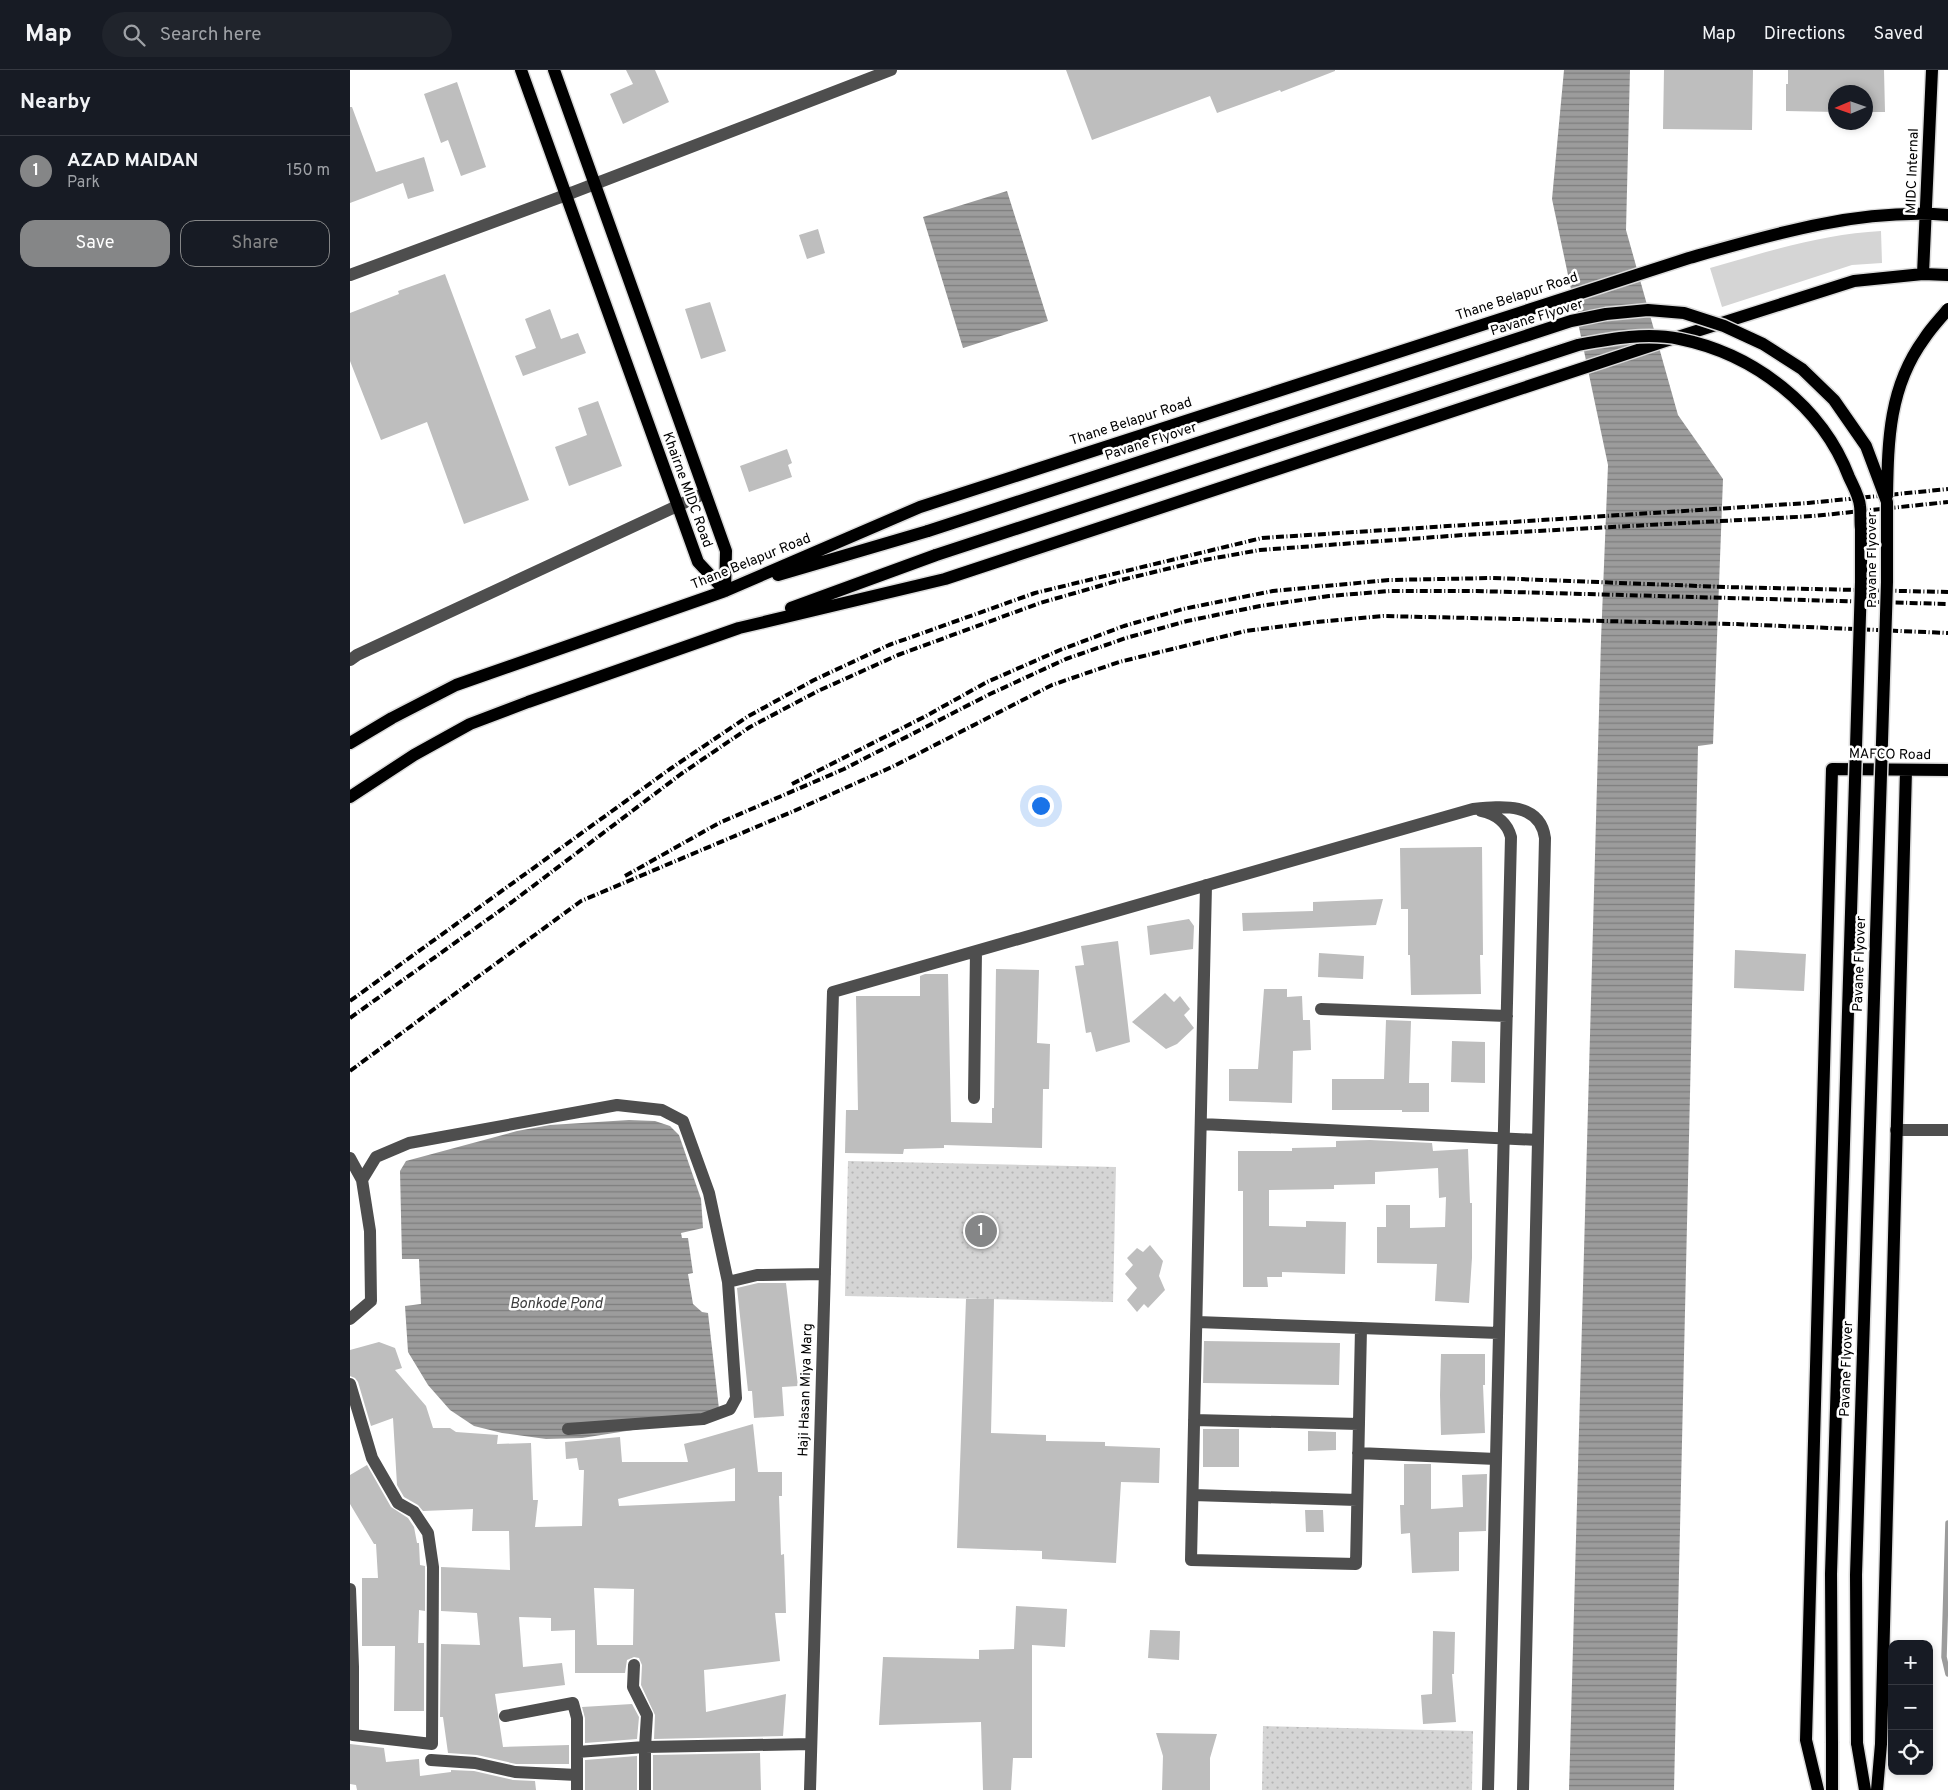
<!DOCTYPE html>
<html lang="en">
<head>
<meta charset="utf-8">
<style>
	:root { --surface:#171b24; --page:#20242c; --text:#f1f3f6; --muted:#9ea1a6; --line:#363941; --accent:#858687 }
	body { margin:0; font-family:Overpass,sans-serif; background:var(--page); color:var(--text) }
	.controls { position:absolute; right:15px; bottom:15px; display:grid; overflow:hidden; border-radius:10px; box-shadow:0 2px 8px #0003 }
	.controls button { width:45px; height:45px; display:grid; place-items:center; padding:0; border:0; border-bottom:1px solid var(--line); background:var(--surface); color:var(--text); font:25px sans-serif }
	.compass { position:absolute; left:1478px; top:15px; width:45px; height:45px; border-radius:50%; background:var(--surface); box-shadow:0 2px 8px #0003; rotate:268deg }
	.you { position:absolute; left:690px; top:735px; width:18px; height:18px; margin:-12px; border:4px solid #fff; border-radius:50%; background:#1a73e8; box-shadow:0 0 0 8px #1a73e833 }
	.badge { display:grid; place-items:center; width:32px; height:32px; border-radius:50%; background:var(--accent); color:#fff; font-size:16px; font-weight:700 }
	.pin { position:absolute; translate:-50% -50%; border:2px solid #fff; box-shadow:0 1px 5px #0006 }
	.list { margin:0; padding:0; list-style:none }
	h2 { display:flex; justify-content:space-between; align-items:center; height:65px; margin:0; padding:0 20px; font-size:21px }
	h2 small { font-size:16px; font-weight:400; color:var(--muted) }
	.list li { display:grid; grid-template-columns:32px 1fr auto; gap:15px; align-items:center; box-sizing:border-box; height:70px; padding:0 20px; border-top:1px solid var(--line) }
	.list b { display:block; font-size:19px; white-space:nowrap }
	.list p { margin:0; font-size:16px; white-space:nowrap; color:var(--muted) }
	.list em { font-size:16px; font-style:normal; color:var(--muted) }
	.actions { display:flex; gap:10px; padding:15px 20px }
	.actions a { flex:1; padding:11px 0; border:1px solid var(--accent); border-radius:15px; text-align:center; font-size:18px; color:var(--accent) }
	.actions .main { background:var(--accent); color:#fff }
	.icon { flex:none; width:28px; height:28px; fill:none; stroke:currentColor; stroke-width:2; stroke-linecap:round; stroke-linejoin:round }
	.map { position:relative; flex:none; width:1598px; height:1720px; overflow:hidden }
	header { display:flex; align-items:center; gap:30px; box-sizing:border-box; height:70px; padding:0 25px; background:var(--surface); border-bottom:1px solid var(--line) }
	header strong { font-size:24px }
	nav { display:flex; gap:28px; margin-inline-start:auto; font-size:18px }
	.search { width:350px; height:45px; background:var(--page); display:flex; align-items:center; gap:12px; box-sizing:border-box; padding:0 18px; border-radius:28px; color:var(--muted); font-size:19px }
	main { display:flex }
	aside { flex:1; background:var(--surface) }
	.map>svg:first-child { display:block }
	.grass { fill:#d5d5d5 }
	.park { fill:url(#park-dots) }
	.water { fill:url(#water-rules) }
	.lines { fill:none; stroke-linecap:round; stroke-linejoin:round }
	.stream { stroke:#9c9c9c; stroke-width:5.5 }
	.building { fill:#bebebe; fill-rule:evenodd }
	.major-casing { stroke:#dbdbdb; stroke-width:15 }
	.minor { stroke:#4e4e4e; stroke-width:12 }
	.major { stroke:#000; stroke-width:12 }
	.rail { stroke:#000; stroke-width:4; stroke-dasharray:8 2.5 1 2.5; stroke-linecap:butt }
	.major-bridge-casing { stroke:#dbdbdb; stroke-width:15; stroke-linecap:butt }
	.major-bridge { stroke:#000; stroke-width:12 }
	.labels { text-anchor:middle; dominant-baseline:central; stroke-width:5; stroke-linejoin:round; paint-order:stroke }
	.street-label { font-size:14px; fill:#000; stroke:#fff }
	.water-label { font-size:15px; font-style:italic; fill:#3d3d3d; stroke:#fff }
</style>
</head>
<body>
<header>
<strong>Map</strong>
<div class="search"><svg class="icon" aria-label="search" viewBox="0 0 24 24"><circle cx="10" cy="10" r="6"/><path d="M15 15l6 6"/></svg>Search here</div>
<nav><a>Map</a><a>Directions</a><a>Saved</a></nav>
</header>
<main>
<aside>
<h2>Nearby<small></small></h2>
<ul class="list">
<li><span class="badge">1</span><div><b>AZAD MAIDAN</b><p>Park</p></div><em>150 m</em></li>
</ul>
<div class="actions"><a class="main">Save</a><a>Share</a></div>
</aside>
<div class="map">
<svg width="1598" height="1720" viewBox="0 0 1598 1720">
	<defs>
		<pattern id="park-dots" width="8" height="8" patternUnits="userSpaceOnUse" patternTransform="scale(1.25)"><rect width="8" height="8" fill="#d5d5d5"/><path d="M2 2h.1M6 6h.1" fill="none" stroke="#b5b5b5" stroke-width="1.8" stroke-linecap="round"/></pattern>
		<pattern id="water-rules" width="6" height="5" patternUnits="userSpaceOnUse" patternTransform="scale(1.25)"><rect width="6" height="5" fill="#9c9c9c"/><path d="M0 2.5h6" fill="none" stroke="#7d7d7d"/></pattern>
	</defs>
	<rect width="100%" height="100%" fill="#fff"/>
	<path class="grass" d="M 1531,161 L 1532,193 L 1502,195 L 1372,237 L 1360,198 C 1416,182 1473,164 1531,161 Z"/>
	<path class="park" d="M 498,1091 L 766,1097 L 763,1232 L 495,1226 Z
		M 913,1656 L 1123,1661 L 1122,1720 L 912,1720 Z"/>
	<path class="water" d="M 1214,0 L 1280,0 L 1276,160 L 1328,345 L 1373,409 L 1363,674 L 1348,676 L 1324,1720 L 1219,1720 L 1251,570 L 1258,395 L 1202,129 Z
		M 657,121 L 698,251 L 613,278 L 573,147 Z
		M 279,1050 L 305,1051 L 320,1056 L 329,1065 L 351,1129 L 353,1158 L 331,1163 L 332,1168 L 338,1168 L 343,1203 L 338,1204 L 343,1234 L 352,1242 L 358,1243 L 369,1339 L 353,1349 L 232,1368 L 196,1369 L 152,1363 L 124,1356 L 100,1340 L 78,1315 L 58,1282 L 55,1236 L 71,1234 L 69,1189 L 52,1189 L 50,1101 L 56,1091 L 167,1061 L 200,1055 Z"/>
	<g class="lines">
		<path class="stream" d="M 1598,1453 L 1594,1587 L 1598,1604"/>
	</g>
	<path class="building" d="M 276,0 L 305,0 L 319,32 L 273,54 L 260,24 L 283,14 Z
		M 716,0 L 985,0 L 985,1 L 931,22 L 930,20 L 867,43 L 860,26 L 742,70 Z
		M 1314,0 L 1403,0 L 1402,60 L 1313,59 Z
		M 1438,0 L 1534,0 L 1535,42 L 1516,42 L 1516,22 L 1486,22 L 1486,42 L 1436,41 L 1436,14 L 1438,14 Z
		M 107,12 L 136,97 L 111,106 L 98,70 L 91,73 L 74,24 Z
		M 0,37 L 2,37 L 26,102 L 74,87 L 84,121 L 58,129 L 53,113 L 0,133 Z
		M 468,159 L 475,183 L 457,189 L 449,165 Z
		M 95,204 L 179,430 L 114,454 L 77,352 L 31,370 L 0,291 L 0,243 L 49,224 L 48,221 Z
		M 360,232 L 376,281 L 351,289 L 335,239 Z
		M 200,239 L 211,269 L 228,263 L 236,283 L 173,306 L 165,286 L 186,278 L 175,249 Z
		M 248,331 L 272,396 L 219,416 L 205,377 L 237,365 L 228,338 Z
		M 437,379 L 442,393 L 438,395 L 442,407 L 399,422 L 390,396 Z
		M 1132,777 L 1133,885 L 1130,885 L 1131,924 L 1061,925 L 1060,885 L 1058,885 L 1058,839 L 1051,839 L 1050,778 Z
		M 1033,829 L 1026,855 L 893,861 L 892,843 L 963,841 L 963,832 Z
		M 839,849 L 844,856 L 843,879 L 800,885 L 797,856 Z
		M 768,871 L 780,972 L 746,982 L 741,962 L 736,963 L 725,896 L 734,895 L 731,876 Z
		M 1385,880 L 1456,884 L 1454,921 L 1384,918 Z
		M 969,883 L 1014,886 L 1013,909 L 968,907 Z
		M 646,899 L 689,900 L 687,973 L 700,974 L 699,1019 L 693,1019 L 692,1078 L 594,1075 L 594,1078 L 554,1079 L 553,1084 L 495,1083 L 496,1040 L 508,1040 L 506,926 L 570,926 L 570,906 L 575,904 L 598,904 L 601,1052 L 642,1053 L 642,1038 L 644,1038 Z
		M 914,919 L 937,919 L 937,927 L 952,926 L 953,950 L 960,950 L 961,980 L 943,981 L 942,1033 L 879,1031 L 879,999 L 908,999 Z
		M 815,923 L 824,932 L 830,926 L 840,939 L 834,945 L 844,958 L 827,974 L 816,979 L 782,952 Z
		M 1036,950 L 1061,951 L 1059,1013 L 1079,1013 L 1079,1042 L 1052,1042 L 1052,1040 L 982,1040 L 982,1009 L 1034,1009 Z
		M 1102,971 L 1135,972 L 1135,1013 L 1101,1012 Z
		M 1020,1070 L 1082,1073 L 1083,1081 L 1118,1079 L 1120,1133 L 1122,1133 L 1122,1188 L 1119,1233 L 1085,1231 L 1087,1194 L 1027,1193 L 1027,1157 L 1036,1157 L 1036,1135 L 1060,1135 L 1060,1158 L 1095,1157 L 1096,1127 L 1089,1128 L 1088,1098 L 1025,1102 L 1025,1114 L 984,1115 L 984,1119 L 919,1120 L 919,1156 L 956,1157 L 956,1151 L 996,1152 L 995,1204 L 932,1202 L 932,1207 L 917,1207 L 918,1217 L 893,1217 L 893,1121 L 888,1121 L 888,1081 L 942,1081 L 942,1078 L 986,1077 L 986,1071 Z
		M 800,1175 L 813,1191 L 809,1206 L 815,1220 L 798,1238 L 794,1234 L 787,1242 L 777,1230 L 787,1218 L 775,1204 L 783,1195 L 777,1188 L 787,1178 L 793,1182 Z
		M 408,1213 L 436,1213 L 448,1316 L 432,1317 L 434,1346 L 404,1348 L 402,1321 L 398,1321 L 387,1218 Z
		M 616,1229 L 644,1229 L 641,1363 L 696,1365 L 696,1371 L 755,1372 L 755,1376 L 810,1378 L 809,1413 L 771,1412 L 766,1493 L 692,1489 L 692,1481 L 607,1478 Z
		M 854,1271 L 990,1273 L 989,1315 L 853,1313 Z
		M 29,1272 L 45,1278 L 52,1298 L 45,1300 L 76,1336 L 83,1358 L 100,1358 L 106,1362 L 148,1365 L 147,1374 L 181,1373 L 183,1430 L 188,1430 L 185,1457 L 232,1456 L 234,1400 L 229,1400 L 227,1388 L 216,1389 L 215,1372 L 270,1367 L 272,1392 L 338,1392 L 334,1374 L 403,1354 L 408,1402 L 432,1402 L 432,1426 L 429,1426 L 431,1485 L 434,1484 L 436,1543 L 425,1543 L 430,1591 L 354,1600 L 356,1642 L 436,1624 L 433,1666 L 304,1669 L 305,1645 L 291,1615 L 292,1595 L 289,1588 L 284,1587 L 277,1590 L 275,1603 L 225,1603 L 225,1560 L 201,1561 L 201,1548 L 169,1547 L 173,1597 L 212,1593 L 215,1615 L 145,1624 L 153,1677 L 219,1675 L 219,1694 L 166,1694 L 127,1685 L 98,1683 L 93,1647 L 90,1647 L 91,1574 L 130,1575 L 127,1543 L 91,1541 L 91,1497 L 160,1500 L 159,1461 L 122,1461 L 123,1439 L 73,1441 L 68,1435 L 54,1427 L 47,1415 L 43,1348 L 21,1356 L 8,1312 L 5,1308 L 0,1306 L 0,1280 ZM 385,1398 L 385,1431 L 269,1436 L 268,1429 ZM 244,1518 L 284,1519 L 283,1575 L 247,1575 Z
		M 1091,1284 L 1135,1284 L 1135,1315 L 1133,1315 L 1135,1363 L 1091,1365 L 1090,1325 Z
		M 853,1359 L 889,1359 L 889,1397 L 853,1397 Z
		M 958,1361 L 986,1362 L 986,1380 L 958,1381 Z
		M 1054,1394 L 1081,1394 L 1081,1439 L 1113,1437 L 1112,1405 L 1137,1404 L 1136,1461 L 1109,1462 L 1109,1501 L 1062,1503 L 1060,1463 L 1051,1464 L 1050,1435 L 1054,1435 Z
		M 17,1395 L 41,1437 L 58,1448 L 64,1457 L 67,1473 L 69,1473 L 70,1495 L 75,1496 L 75,1541 L 69,1540 L 68,1573 L 74,1573 L 74,1641 L 44,1641 L 45,1576 L 12,1576 L 12,1508 L 28,1508 L 26,1474 L 24,1474 L 0,1434 L 0,1405 Z
		M 955,1440 L 973,1440 L 974,1462 L 956,1462 Z
		M 666,1536 L 717,1539 L 715,1577 L 682,1575 L 682,1688 L 663,1688 L 661,1720 L 633,1720 L 631,1652 L 529,1655 L 533,1587 L 629,1589 L 629,1580 L 664,1579 Z
		M 800,1560 L 830,1561 L 829,1590 L 798,1588 Z
		M 1083,1561 L 1105,1562 L 1104,1604 L 1102,1604 L 1106,1652 L 1073,1654 L 1071,1625 L 1082,1624 Z
		M 282,1634 L 289,1647 L 287,1669 L 235,1673 L 235,1648 L 232,1637 Z
		M 806,1663 L 867,1664 L 860,1688 L 860,1720 L 812,1720 L 813,1686 Z
		M 0,1674 L 34,1678 L 36,1692 L 69,1689 L 70,1706 L 101,1702 L 101,1700 L 124,1701 L 163,1710 L 185,1711 L 186,1720 L 7,1720 L 6,1715 L 0,1714 Z
		M 410,1683 L 411,1720 L 303,1720 L 303,1685 Z
		M 287,1686 L 287,1720 L 235,1720 L 235,1690 Z"/>
	<g class="lines">
		<g class="major-casing">
			<path id="major" d="M 171,0 L 348,492 L 375,521
				M 204,0 L 376,481 L 375,521
				M 1573,204 L 1582,0
				M 428,505 L 578,461
				M 441,538 L 586,485
				M 0,673 L 42,648 L 106,615 L 375,521 L 570,437 L 1339,188 C 1423,164 1510,138 1598,145
				M 0,727 L 64,685 L 120,654 L 178,632 L 389,558 L 595,509 L 1312,272 L 1504,211 L 1573,204 L 1598,205
				M 1507,1673 L 1515,1720
				M 1468,1720 L 1456,1670 L 1482,699 L 1598,700
				M 1482,1720 L 1482,1673
				M 1527,1720 L 1531,1674 L 1556,700"/>
		</g>
		<path class="minor" d="M 0,205 L 216,125 L 541,0
			M 0,590 L 7,585 L 355,423
			M 1131,741 C 1145,744 1157,752 1161,767 L 1138,1720
			M 856,815 L 841,1490 L 1006,1494 L 1011,1258
			M 971,939 L 1157,946
			M 624,1028 L 626,881
			M 851,1054 L 1188,1070
			M 1546,1060 L 1598,1060
			M 0,1088 L 12,1110 L 20,1161 L 21,1231 L 0,1249
			M 12,1110 L 26,1087 L 59,1073 L 267,1035 L 312,1040 L 333,1051 L 359,1123 L 378,1212 L 386,1328 L 380,1339 L 353,1349 L 218,1359
			M 378,1212 L 407,1205 L 475,1204
			M 847,1252 L 1149,1263
			M 0,1314 L 22,1388 L 48,1433 L 64,1442 L 78,1463 L 83,1497 L 82,1674 L 3,1665 L 3,1597 L 0,1596
			M 844,1350 L 1009,1354
			M 1008,1383 L 1146,1389
			M 843,1425 L 1007,1430
			M 0,1519 L 3,1597
			M 284,1595 L 283,1617 L 297,1645 L 295,1677 L 295,1720
			M 155,1646 L 223,1633 L 227,1648 L 227,1720
			M 227,1682 L 295,1677 L 461,1674
			M 81,1690 L 125,1693 L 165,1702 L 227,1705
			M 460,1720 L 483,922 L 1123,739 C 1152,736 1190,732 1195,768 L 1173,1720"/>
		<use href="#major" class="major"/>
		<path class="rail" d="M 442,714 L 576,646 L 637,612 L 710,580 L 774,556 L 833,539 L 923,521 L 1039,510 L 1143,508 L 1375,517 L 1598,522
			M 275,806 L 369,753 L 494,699 L 640,624 L 716,589 L 776,568 L 837,551 L 910,536 L 979,526 L 1040,521 L 1126,521 L 1598,534
			M 0,931 L 320,699 L 397,647 L 464,610 L 539,575 L 685,523 L 912,468 L 1458,433 L 1598,419
			M 0,948 L 162,832 L 331,704 L 400,657 L 468,621 L 548,585 L 690,533 L 767,511 L 854,490 L 910,480 L 1113,465 L 1464,446 L 1598,432
			M 0,1001 L 231,831 L 444,741 L 544,696 L 702,615 L 769,592 L 896,561 L 966,552 L 1033,546 L 1385,554 L 1598,563"/>
		<g class="major-bridge-casing">
			<path id="major-bridge" d="M 1537,426 C 1538,370 1539,317 1574,269 C 1581,258 1590,249 1598,239
				M 578,461 L 1221,251 L 1256,244 L 1298,240 L 1334,243 L 1374,256 L 1413,274 L 1452,299 L 1484,330 L 1516,376 L 1537,432 L 1537,512 L 1506,1505 L 1507,1673
				M 586,485 L 1228,275 C 1260,269 1296,262 1330,269 C 1404,284 1472,336 1499,407 C 1503,416 1509,426 1510,436 C 1511,443 1510,451 1511,459 C 1511,476 1511,494 1511,512 L 1481,1504 L 1482,1673"/>
		</g>
		<use href="#major-bridge" class="major-bridge"/>
	</g>
	<g class="labels">
		<g class="street-label">
			<text transform="translate(1563 101) rotate(-88)">MIDC Internal</text>
			<text transform="translate(1167 227) rotate(-18)">Thane Belapur Road</text>
			<text transform="translate(1187 248) rotate(-17)">Pavane Flyover</text>
			<text transform="translate(781 352) rotate(-18)">Thane Belapur Road</text>
			<text transform="translate(801 372) rotate(-18)">Pavane Flyover</text>
			<text transform="translate(337 420) rotate(70)">Khairne MIDC Road</text>
			<text transform="translate(1522 490) rotate(-90)">Pavane Flyover</text>
			<text transform="translate(401 492) rotate(-22)">Thane Belapur Road</text>
			<text transform="translate(1540 685) rotate(1)">MAFCO Road</text>
			<text transform="translate(1510 894) rotate(-88)">Pavane Flyover</text>
			<text transform="translate(1497 1299) rotate(-88)">Pavane Flyover</text>
			<text transform="translate(456 1320) rotate(-88)">Haji Hasan Miya Marg</text>
		</g>
		<g class="water-label">
			<text x="206" y="1234">Bonkode Pond</text>
		</g>
	</g>
</svg>
<div class="controls">
<button>+</button>
<button>−</button>
<button><svg class="icon" aria-label="locate" viewBox="0 0 24 24"><circle cx="12" cy="12" r="6"/><path d="M12 2v4M12 18v4M2 12h4M18 12h4"/></svg></button>
</div>
<svg class="compass" viewBox="-18 -18 36 36"><path d="M0-13l5 13h-10z" fill="#e53935"/><path d="M0 13l5-13h-10z" fill="#9ea1a6"/></svg>
<div class="you"></div>
<div class="pin badge" style="left:631px;top:1161px">1</div>
</div>
</main>
</body>
</html>
